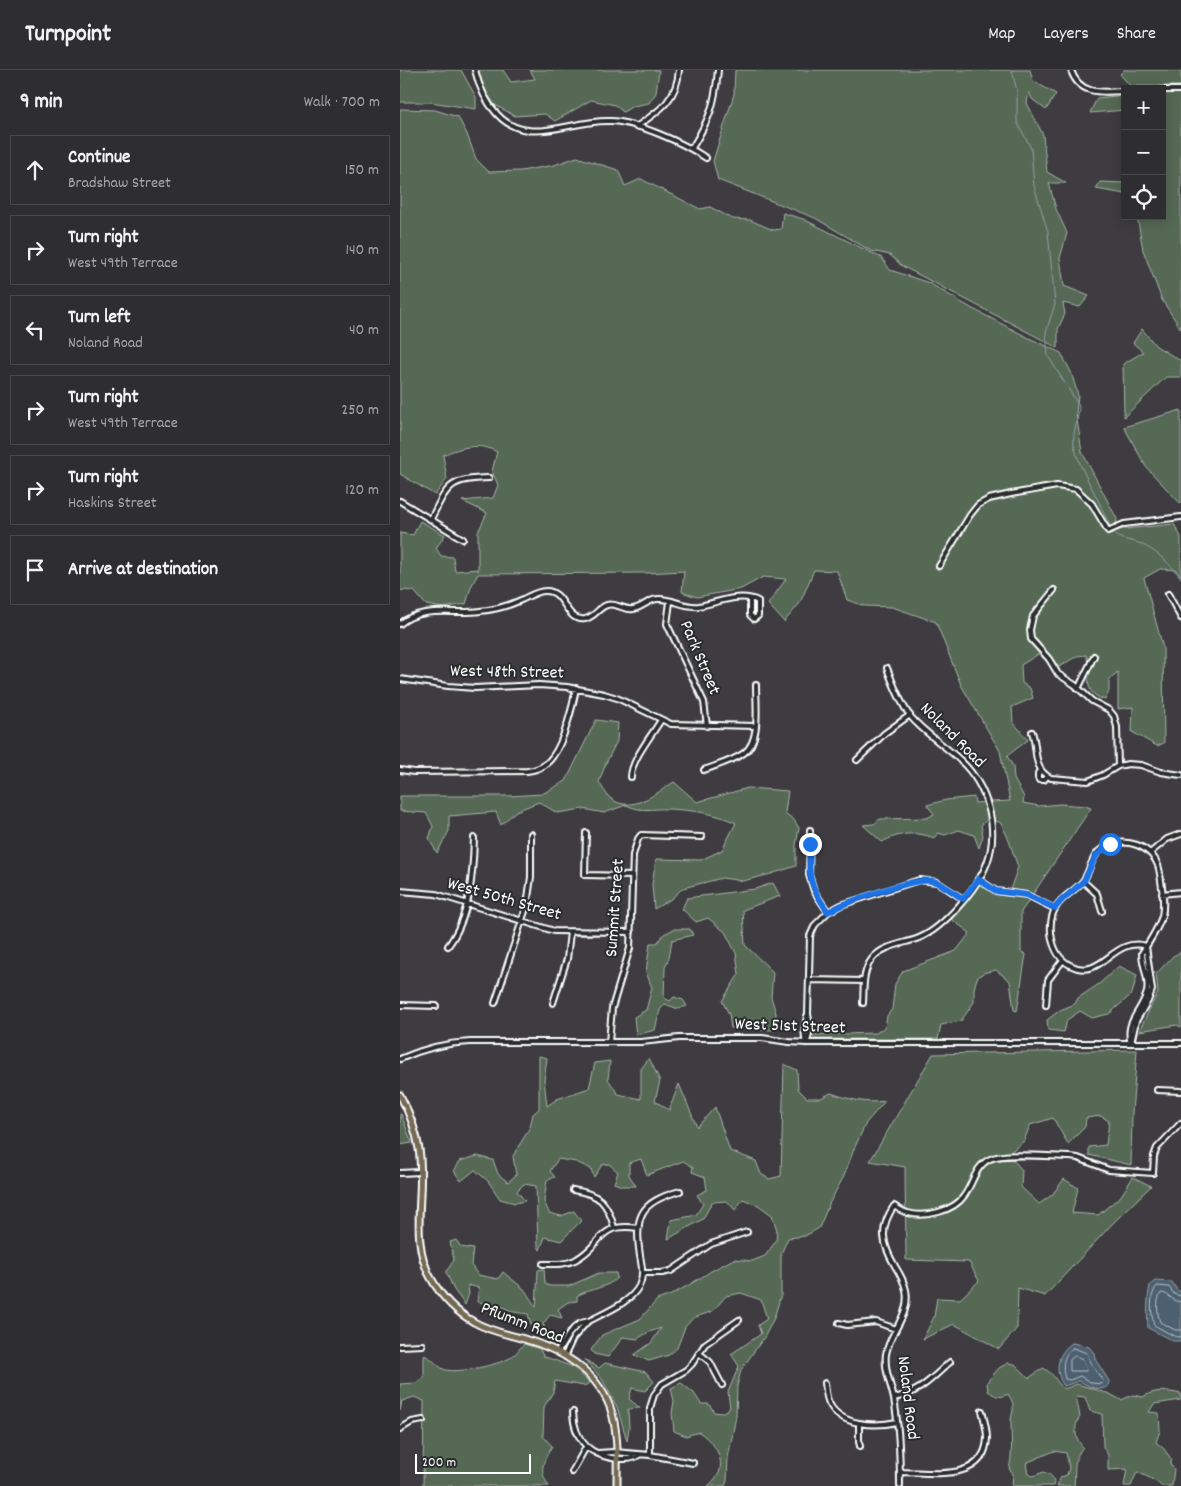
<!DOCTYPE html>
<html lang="en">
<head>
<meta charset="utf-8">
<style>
	:root { --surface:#2e2d31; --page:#3a393d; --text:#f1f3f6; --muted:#a7a8ab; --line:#49494d }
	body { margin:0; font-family:Dekko,sans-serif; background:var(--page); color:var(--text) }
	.controls { position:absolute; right:15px; top:15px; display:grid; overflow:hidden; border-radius:0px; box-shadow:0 2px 12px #0003 }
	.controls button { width:45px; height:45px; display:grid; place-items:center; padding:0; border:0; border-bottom:1px solid var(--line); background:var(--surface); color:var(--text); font:25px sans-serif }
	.scale { position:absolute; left:15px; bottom:12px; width:116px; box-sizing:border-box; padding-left:5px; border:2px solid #fff; border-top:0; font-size:14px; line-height:18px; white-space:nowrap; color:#fff; -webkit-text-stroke:4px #2a2d2e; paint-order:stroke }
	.stop { position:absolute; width:15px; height:15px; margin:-11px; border:4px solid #1a73e8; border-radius:50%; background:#fff }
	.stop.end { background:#1a73e8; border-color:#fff; box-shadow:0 1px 5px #0008 }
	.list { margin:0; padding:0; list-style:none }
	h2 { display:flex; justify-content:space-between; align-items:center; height:65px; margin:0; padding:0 20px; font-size:21px }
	h2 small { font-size:16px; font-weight:400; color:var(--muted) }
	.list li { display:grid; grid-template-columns:32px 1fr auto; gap:15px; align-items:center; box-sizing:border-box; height:70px; margin:0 10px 10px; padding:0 10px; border:1px solid var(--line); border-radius:0px }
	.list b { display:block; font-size:19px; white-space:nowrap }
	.list p { margin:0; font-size:16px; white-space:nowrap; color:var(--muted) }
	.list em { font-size:16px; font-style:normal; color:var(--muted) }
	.icon { flex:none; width:28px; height:28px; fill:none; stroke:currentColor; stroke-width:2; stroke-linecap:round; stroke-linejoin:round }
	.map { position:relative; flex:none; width:781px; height:1416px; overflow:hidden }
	header { display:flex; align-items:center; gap:30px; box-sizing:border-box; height:70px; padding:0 25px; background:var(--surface); border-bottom:1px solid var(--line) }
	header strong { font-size:24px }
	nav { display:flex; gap:28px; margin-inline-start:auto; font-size:18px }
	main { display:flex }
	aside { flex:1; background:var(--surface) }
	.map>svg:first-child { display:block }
	.green { fill:#556954; stroke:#aab4aa }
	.water { fill:#4d6170; stroke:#94a0a9 }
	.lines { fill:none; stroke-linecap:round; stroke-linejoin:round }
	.shore { stroke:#b8c0c6; stroke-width:1 }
	.stream { stroke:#94a0a9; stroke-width:1 }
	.minor-casing { stroke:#fff; stroke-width:8 }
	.major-casing { stroke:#fff; stroke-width:9 }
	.minor { stroke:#2a2d2e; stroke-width:4 }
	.major { stroke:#756b52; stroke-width:5 }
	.route { stroke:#1a73e8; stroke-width:6 }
	.labels { text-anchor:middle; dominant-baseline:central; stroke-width:4; stroke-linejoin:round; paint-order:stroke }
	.street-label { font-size:18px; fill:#fff; stroke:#2a2d2e }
</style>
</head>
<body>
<header>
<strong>Turnpoint</strong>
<nav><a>Map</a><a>Layers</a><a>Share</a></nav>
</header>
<main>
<aside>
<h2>9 min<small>Walk · 700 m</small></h2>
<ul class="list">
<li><svg class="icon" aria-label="ahead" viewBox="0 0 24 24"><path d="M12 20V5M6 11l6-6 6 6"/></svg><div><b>Continue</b><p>Bradshaw Street</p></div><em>150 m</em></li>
<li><svg class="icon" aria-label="right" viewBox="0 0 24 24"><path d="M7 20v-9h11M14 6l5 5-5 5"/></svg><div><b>Turn right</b><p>West 49th Terrace</p></div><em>140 m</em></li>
<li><svg class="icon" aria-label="left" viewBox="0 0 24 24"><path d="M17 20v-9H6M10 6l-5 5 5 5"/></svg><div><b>Turn left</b><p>Noland Road</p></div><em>40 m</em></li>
<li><svg class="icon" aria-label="right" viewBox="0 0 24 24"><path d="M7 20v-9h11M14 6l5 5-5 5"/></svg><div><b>Turn right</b><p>West 49th Terrace</p></div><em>250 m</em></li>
<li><svg class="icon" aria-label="right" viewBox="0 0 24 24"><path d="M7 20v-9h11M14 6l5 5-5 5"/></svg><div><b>Turn right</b><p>Haskins Street</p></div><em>120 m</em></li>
<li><svg class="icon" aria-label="arrive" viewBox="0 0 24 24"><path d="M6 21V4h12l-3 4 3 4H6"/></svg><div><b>Arrive at destination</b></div></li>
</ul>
</aside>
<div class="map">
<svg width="781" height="1416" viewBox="0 0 781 1416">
	<rect width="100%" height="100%" fill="#3e3c41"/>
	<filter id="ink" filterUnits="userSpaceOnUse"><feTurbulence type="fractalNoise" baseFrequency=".02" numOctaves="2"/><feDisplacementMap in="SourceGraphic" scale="10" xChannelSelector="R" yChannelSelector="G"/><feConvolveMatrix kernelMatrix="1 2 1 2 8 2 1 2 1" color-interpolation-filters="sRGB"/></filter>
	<g filter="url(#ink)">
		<path class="green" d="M 0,0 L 61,0 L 76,27 L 76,39 L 31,32 L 0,32 Z
			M 77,0 L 103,0 L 111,12 L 135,9 L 130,0 L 259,0 L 256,23 L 249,33 L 233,36 L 223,42 L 215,35 L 191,30 L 155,51 L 145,44 L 115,46 L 95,35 L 84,19 Z
			M 335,0 L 630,0 L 633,11 L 656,24 L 646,40 L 632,29 L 629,22 L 627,33 L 643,65 L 647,102 L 666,113 L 649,113 L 656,139 L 667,163 L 660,188 L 664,216 L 689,226 L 680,237 L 663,233 L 665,244 L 658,259 L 658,278 L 502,196 L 490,185 L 471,181 L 415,148 L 318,110 L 313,91 L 334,24 Z
			M 724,0 L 781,0 L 781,16 L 730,16 L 720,4 Z
			M 781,22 L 781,259 L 762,230 L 743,180 L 737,146 L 762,146 L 762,23 Z
			M 725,25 L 725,40 L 690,43 L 697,28 Z
			M 0,39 L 35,40 L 58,47 L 67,64 L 76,89 L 89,102 L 121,101 L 154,95 L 177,87 L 218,100 L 225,116 L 241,109 L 300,139 L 310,137 L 333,149 L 350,150 L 373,160 L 381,159 L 383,143 L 403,149 L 482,188 L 490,200 L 529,213 L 571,238 L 627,267 L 661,283 L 671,302 L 678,325 L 676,343 L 682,382 L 717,449 L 715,460 L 774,454 L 781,467 L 781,506 L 776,500 L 760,499 L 744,508 L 763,578 L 764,673 L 757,676 L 732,662 L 733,637 L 718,639 L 718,602 L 709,609 L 709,621 L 705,630 C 679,622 693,604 686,585 L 677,586 L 659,597 L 645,580 L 621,595 L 622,613 L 630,618 L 633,628 L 612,637 L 613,652 L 628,670 L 607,686 L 613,696 L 614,709 L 624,727 L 623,733 L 639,736 L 660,734 L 685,736 L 691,738 L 633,824 L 621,821 L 610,820 L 618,797 L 608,768 L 601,753 L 589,748 L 581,755 L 583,766 L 579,778 L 574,765 L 559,760 L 545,765 L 538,763 L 534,768 C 516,761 499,763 482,772 L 463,755 L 474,754 L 480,749 L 527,748 L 534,744 L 527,735 L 546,730 L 574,727 L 575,733 L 610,731 L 600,681 L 561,615 L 536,552 L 492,537 L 465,536 L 447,530 L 437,501 L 414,500 L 400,533 L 384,552 L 368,534 L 386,509 L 363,507 L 341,519 L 297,527 L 282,522 L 284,501 L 246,503 L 78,504 L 71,517 L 66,534 L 43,538 L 26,535 L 14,521 L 0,520 L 0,463 L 13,465 L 20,451 L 45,465 L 36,478 L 41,486 L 53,487 L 55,501 L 77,499 L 78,501 L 78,462 L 87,443 L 62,431 L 93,428 L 98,415 L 92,401 L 97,382 C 80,372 61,377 43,385 L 47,409 L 35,425 L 0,404 Z
			M 700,112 L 725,113 L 725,124 L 696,119 Z
			M 742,259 L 756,276 L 781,291 L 781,307 L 766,307 L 724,347 L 723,294 L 743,282 L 733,273 Z
			M 781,340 L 781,434 L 746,397 L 724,357 Z
			M 196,650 L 218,653 L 217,671 L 206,693 L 199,712 C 202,717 206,724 210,728 C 231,745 256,723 274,712 L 297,732 L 348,718 L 388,721 L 385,743 L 394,750 L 399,758 L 396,775 L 396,796 L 371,804 L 343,811 L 322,808 L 283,818 L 271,829 L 254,839 L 252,814 L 256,789 L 301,790 L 322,780 L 336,753 C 316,743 291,740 268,739 C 250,738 244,743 226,735 L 204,743 L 183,739 L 157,743 L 139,732 L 116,741 L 101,755 L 96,742 L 49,746 L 49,761 L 37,783 L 29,769 L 33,756 L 26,743 L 0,741 L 0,726 L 109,726 L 142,724 L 166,711 Z
			M 373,813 L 380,826 L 343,840 L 345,875 L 373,902 L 371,927 L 376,943 L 375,960 L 331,958 L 329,944 L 322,931 L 339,904 L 336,883 L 325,862 L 308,848 L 296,852 L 282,839 L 287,828 L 355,819 Z
			M 577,814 C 585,815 589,821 596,824 C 607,828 619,825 630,829 L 621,842 L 621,882 L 626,884 L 617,941 L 614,940 L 610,911 L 596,900 L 583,903 L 577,908 L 574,919 L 574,932 L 561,951 L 541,955 L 538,969 L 415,969 L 411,965 L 476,963 L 485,957 L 487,946 L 492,939 L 495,914 L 503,901 L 556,881 L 570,863 L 551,849 Z
			M 274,859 L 290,859 L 293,865 L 272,870 L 269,888 L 265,897 L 264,928 L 270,931 L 274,927 L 283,930 L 287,936 L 278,939 L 265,934 L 260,940 L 255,960 L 236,965 L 234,947 L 246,940 L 252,918 L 246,902 L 250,873 L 257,873 L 264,864 Z
			M 781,882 L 781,957 L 777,955 L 739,961 L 758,922 L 756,904 L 773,886 Z
			M 719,896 L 737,905 L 732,924 L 709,944 L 692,948 L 680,941 L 667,950 L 664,962 L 648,960 L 647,950 L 660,940 L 675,934 L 678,928 L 699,914 Z
			M 737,980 L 732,1043 L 731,1095 L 689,1085 L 689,1077 L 706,1075 L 709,1051 L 701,1046 L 686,1048 L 685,1057 L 668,1074 L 653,1048 L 630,1055 L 624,1071 L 608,1084 L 622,1100 L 621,1117 L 639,1134 L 652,1125 L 664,1109 L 678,1118 L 672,1143 L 698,1145 L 721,1126 L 733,1107 L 751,1116 L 714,1152 L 645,1226 L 618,1218 L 617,1258 L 599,1279 L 554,1254 L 523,1269 L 534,1247 L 537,1228 L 560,1229 L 579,1211 L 569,1192 L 506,1190 L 505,1097 L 470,1091 L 533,984 Z
			M 139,986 L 147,988 L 144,1010 L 147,1036 L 157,1029 L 189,1018 L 195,993 L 210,991 L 208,1009 L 218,1024 L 241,1029 L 241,999 L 249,988 L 260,1011 L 255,1031 L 269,1040 L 279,1014 L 297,1057 L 315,1037 L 330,1081 L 356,1091 L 361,1104 L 369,1109 L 381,1106 L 384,994 L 397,1000 L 398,1019 L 407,1028 L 421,1028 L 431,1023 C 448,1029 466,1034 485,1031 L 466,1053 L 454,1079 L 444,1106 L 430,1132 L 419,1158 L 405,1166 L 388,1168 L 381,1184 L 381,1225 L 374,1248 L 365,1266 L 341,1300 L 337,1316 L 336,1346 L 328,1388 L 327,1411 L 325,1416 L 308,1416 C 311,1413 317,1408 319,1403 C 325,1386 312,1371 299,1362 L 286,1366 L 274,1361 L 272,1343 L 274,1331 L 271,1318 L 281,1313 L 294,1323 L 301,1334 L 309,1334 L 314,1342 L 321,1343 L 330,1338 L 328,1322 L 339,1296 L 331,1284 L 361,1264 L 358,1255 L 367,1249 L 361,1230 L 341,1223 L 326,1226 L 313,1241 L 293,1248 L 285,1257 L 277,1278 L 269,1285 L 249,1291 L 234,1285 L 251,1273 L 261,1258 L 247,1263 L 237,1269 L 223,1267 L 208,1287 L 194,1284 L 191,1280 L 202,1265 L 240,1249 L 257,1230 L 271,1225 L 289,1215 L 313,1200 L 334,1189 L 352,1191 L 365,1186 L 376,1171 L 377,1160 L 372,1145 L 358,1135 L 343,1129 L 335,1140 L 327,1131 L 312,1132 L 303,1149 L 268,1169 L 271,1150 L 296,1145 L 303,1134 L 297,1125 L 307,1120 L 305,1107 L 292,1102 L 293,1097 L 283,1091 L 247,1105 L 241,1089 L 229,1093 L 229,1105 L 236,1116 L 222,1116 L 214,1113 L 218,1102 L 209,1094 L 202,1095 L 194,1107 L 191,1099 L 176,1092 L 158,1089 L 150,1101 L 155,1107 L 147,1110 L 144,1131 L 149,1143 L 161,1146 L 174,1141 L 181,1151 L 161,1171 L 145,1167 L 140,1180 L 138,1176 L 136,1116 L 124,1114 L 117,1121 L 125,1131 L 115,1133 L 100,1129 L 88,1111 L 75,1100 L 61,1111 L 54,1101 L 60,1091 L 77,1086 L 93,1090 L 98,1104 L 108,1112 L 116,1105 L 113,1086 L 130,1057 L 133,1044 L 139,1039 Z
			M 0,1044 L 1,1044 L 12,1073 L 0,1075 Z
			M 56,1170 L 61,1177 L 73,1179 L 71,1195 L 78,1205 L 98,1209 L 103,1202 L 124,1219 L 136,1237 L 138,1200 L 144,1199 L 145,1214 L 150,1216 L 169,1216 L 199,1203 L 216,1203 L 217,1208 C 206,1219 190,1218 177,1226 L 177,1231 L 168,1232 L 158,1239 L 162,1248 L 150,1245 L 143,1254 L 147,1262 L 139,1266 L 132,1258 L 128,1244 L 114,1242 L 98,1235 L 77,1232 L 79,1218 L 68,1215 L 69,1224 L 65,1235 L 54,1220 L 46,1202 L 54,1190 L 50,1172 Z
			M 124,1274 L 140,1279 L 143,1286 L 173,1297 L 190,1313 L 184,1316 L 155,1311 L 153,1322 L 144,1337 L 143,1366 L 152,1376 C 143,1392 138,1400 149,1416 L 23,1416 L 24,1331 L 14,1327 L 2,1331 L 0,1341 L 0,1314 L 15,1313 L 24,1308 L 24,1285 C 33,1288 38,1298 46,1300 C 60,1303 97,1295 110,1288 C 115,1285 120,1278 124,1274 Z
			M 184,1289 L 199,1298 L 205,1293 L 246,1302 L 254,1312 L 245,1321 L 232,1318 L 229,1329 L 240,1338 L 228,1339 L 229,1357 L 227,1371 L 217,1337 L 202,1309 Z
			M 608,1293 L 615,1294 L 629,1308 L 643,1298 C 655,1304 655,1311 664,1319 L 677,1314 L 710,1324 L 721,1330 L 733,1325 L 743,1327 C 754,1319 768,1321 781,1324 L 781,1330 L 754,1334 L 749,1342 L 759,1343 L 760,1361 L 756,1372 L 764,1379 L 772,1390 L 770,1394 L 774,1399 L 772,1416 L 761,1416 C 758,1411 743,1405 737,1402 L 731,1416 L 724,1416 L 727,1399 L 708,1400 L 708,1385 L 703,1377 L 702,1344 L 690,1341 L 685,1327 L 676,1326 L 680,1347 C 673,1356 675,1369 683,1377 C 672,1391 676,1399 674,1416 L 657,1416 L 661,1407 L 667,1405 L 669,1398 L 666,1383 L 654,1381 L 626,1393 L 628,1404 L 632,1406 L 644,1402 C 651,1405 656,1408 653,1416 L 612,1416 L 613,1403 L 609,1399 C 613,1383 611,1367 611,1351 C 611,1346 614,1340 613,1335 C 613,1331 610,1328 608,1324 C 600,1329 595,1326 588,1321 L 587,1312 L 599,1298 Z"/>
		<path class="water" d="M 755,1211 L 772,1212 L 777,1220 L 781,1222 L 781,1271 L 773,1271 L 748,1258 C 747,1243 747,1230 750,1215 Z
			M 672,1273 C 678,1273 683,1276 689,1277 L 694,1283 L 695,1289 L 709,1311 L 708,1317 C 697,1321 690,1317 679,1311 L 664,1316 C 653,1301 658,1282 672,1273 Z"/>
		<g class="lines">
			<path class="shore" d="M 781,1226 L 774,1224 L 769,1217 L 757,1216 C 749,1225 751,1244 754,1255 L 774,1266 L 781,1267
				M 781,1232 C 772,1232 769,1223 761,1223 C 756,1230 757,1243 760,1252 L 775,1260 L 781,1260
				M 673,1278 L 687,1283 L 690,1292 L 703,1311 L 702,1314 L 692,1313 L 680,1306 L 670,1310 L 665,1309 C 662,1298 662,1284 673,1278 Z
				M 675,1286 L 683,1289 L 687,1298 L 686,1301 L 670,1301 L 670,1290 Z"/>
			<path class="stream" d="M 612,0 L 617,21 L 617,52 L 631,78 L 634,116 L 648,162 L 655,234 L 646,262 L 648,286 L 679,336 C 679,349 672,361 674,375 C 679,400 701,431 710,457
				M 712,461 C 719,472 732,469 743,475 C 758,482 771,495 781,508"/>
			<g class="minor-casing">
				<path id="minor" d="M 75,0 C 79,17 85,31 97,44 C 128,78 171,49 210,51 C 237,52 284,73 306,88
					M 671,0 C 679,26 703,22 725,21
					M 762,20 L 781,20
					M 236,57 C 259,41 277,30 279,0
					M 292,78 C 310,48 315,35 318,0
					M 0,431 L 63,469
					M 31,449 C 48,415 49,409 89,408
					M 539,496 L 570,445 L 578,435 L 589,429 L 611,424 L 657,416 L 676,419 L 692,434 L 708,461 L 724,454 L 781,447
					M 654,520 L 633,546 L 630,560 L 631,569 L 649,589 L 658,604 L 675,615 L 692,631 L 709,640 L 714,646 L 717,657 L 718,696
					M 768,524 L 781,548
					M 270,532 L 267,554 L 304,632 L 307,656
					M 0,554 C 22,535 54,545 80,541 C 94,540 108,536 121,530 C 128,527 137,521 145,521 C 166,520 164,552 185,549 C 195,547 199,537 207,535 C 216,532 224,541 233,539 C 242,538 249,529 258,529 C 272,528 284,538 299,536 C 317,533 340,522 358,531 L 358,546 L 354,549 L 350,545 L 350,529
					M 0,609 L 48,616 L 75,618 L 139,615 L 167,617 L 204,624 L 217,628 L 271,654 L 356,656
					M 678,619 L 694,586
					M 632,662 C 638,678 632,700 651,708 L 688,711 L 703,705 L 718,696 L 728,694 L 741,695 L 761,702 L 781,705
					M 457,690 L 485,663 L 510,645
					M 0,700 L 14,702 L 127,701 C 138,700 147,695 153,686 C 164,671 173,636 176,618
					M 304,700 C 317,695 333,691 344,683 C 361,671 356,635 356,615
					M 642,701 L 638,703 L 638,708 L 639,710 L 644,710 L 647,706
					M 231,707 C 231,690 252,665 261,650
					M 410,760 L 409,805 L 414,821 L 428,842
					M 186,763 L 185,805 L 232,806
					M 750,783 L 767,769 L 781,764
					M 578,809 L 596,821 L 627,825 L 655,839
					M 683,811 L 697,824 L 702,841
					M 0,821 L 36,824 L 154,861 L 231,862
					M 762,824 L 781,822
					M 48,876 C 70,847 73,804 74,768
					M 409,910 L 464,911
					M 95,933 L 127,835 L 131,807 L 131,764
					M 153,933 L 167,889 L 170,862
					M 463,933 C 464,918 462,902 472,889 C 483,875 504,874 519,868 C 544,858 578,817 587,793 C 600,758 587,716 561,691 C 545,675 525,664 510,646 C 500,632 493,614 487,598
					M 0,935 L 36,936
					M 646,935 L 648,910 L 663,890
					M 209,972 L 212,938 L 230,878 L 233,785 L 238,769 L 241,765 L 302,767
					M 406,973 C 411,964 410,954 408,944 L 410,866 L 415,855 L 428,842 L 441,835 L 519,810 L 537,812 L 563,829
					M 406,973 C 403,963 405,956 407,946
					M 731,973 C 724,952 742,941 747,922 C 750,909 742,896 742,883 C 748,874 759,856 762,846 C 765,833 762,817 760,804 C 757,775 721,763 699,781 C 690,790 690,802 683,811 C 676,820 665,825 658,834 C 645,851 650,885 670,895 C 702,912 712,866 746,876
					M 731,973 L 736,951 L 748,931 L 752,920 L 746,876
					M 0,989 C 22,979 45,973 70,972 L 241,972 L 279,968 L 362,968 L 389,972 L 406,973 L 781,973
					M 757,1020 L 781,1021
					M 0,1103 L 20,1102
					M 173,1120 C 200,1124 207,1132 214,1157
					M 143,1194 C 154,1194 165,1195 175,1190 C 204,1175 196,1152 238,1158
					M 243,1203 L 262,1203 L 271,1201 L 311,1174 L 347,1162
					M 439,1253 L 447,1255 L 476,1252 L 496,1259
					M 0,1276 L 22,1275
					M 158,1282 C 164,1272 169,1261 179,1254 C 182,1252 186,1252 189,1251 C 206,1242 230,1233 239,1216 C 244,1206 242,1196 240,1186 C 234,1146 240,1132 280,1121
					M 299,1283 L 310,1292 L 322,1315
					M 165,1285 L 173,1268 L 187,1252
					M 425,1313 C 426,1320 426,1327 429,1333 C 440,1356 475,1357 497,1352
					M 494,1328 C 520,1323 531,1309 550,1292
					M 173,1342 C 174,1371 191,1387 220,1389 C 227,1389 233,1389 239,1385
					M 459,1353 L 459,1372 L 460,1376
					M 0,1359 L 12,1352 L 23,1350
					M 198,1383 L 214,1382 L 250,1385 L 293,1393
					M 250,1385 L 250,1338 L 254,1325 L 262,1314 L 286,1300 L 292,1294 L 305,1274 L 339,1250
					M 172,1402 L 186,1377
					M 500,1402 C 531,1402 585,1413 587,1368 C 587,1359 584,1349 582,1341
					M 500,1416 C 500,1387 499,1357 494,1329 C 491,1314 484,1300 486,1284 C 490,1261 511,1245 506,1220 C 504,1211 500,1204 495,1196 C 482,1174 479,1158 494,1136 C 499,1139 503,1142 508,1143 C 525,1148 554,1141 564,1126 C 573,1114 575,1096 590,1089 C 604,1082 652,1087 670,1087 L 678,1088 L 709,1100 L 753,1103 L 754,1086 L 757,1078 L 781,1053"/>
			</g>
			<g class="major-casing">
				<path id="major" d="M 0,1025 C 9,1042 16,1060 19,1079 C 26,1122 8,1170 32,1210 C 42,1227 56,1242 74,1252 C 89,1261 107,1264 124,1269 C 160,1279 196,1300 210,1337 C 219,1362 217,1390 217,1416"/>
			</g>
			<use href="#minor" class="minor"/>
			<use href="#major" class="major"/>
		</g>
	</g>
	<g class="lines" filter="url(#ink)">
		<path class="route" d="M 410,774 C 408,807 409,814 428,842 C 446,832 514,807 533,811 C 544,814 554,823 563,829 L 578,809 L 596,821 L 627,825 L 655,838 L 662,830 L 684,811 L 696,786 L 710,774"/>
	</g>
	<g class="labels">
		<g class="street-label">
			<text transform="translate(299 588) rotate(67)">Park Street</text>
			<text transform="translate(107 603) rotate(1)">West 48th Street</text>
			<text transform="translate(552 666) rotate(45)">Noland Road</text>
			<text transform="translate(104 830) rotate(16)">West 50th Street</text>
			<text transform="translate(216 838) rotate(-86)">Summit Street</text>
			<text transform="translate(390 957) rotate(2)">West 51st Street</text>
			<text transform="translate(122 1254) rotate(21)">Pflumm Road</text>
			<text transform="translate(507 1328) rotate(83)">Noland Road</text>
		</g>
	</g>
</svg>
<div class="controls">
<button>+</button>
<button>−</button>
<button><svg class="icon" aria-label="locate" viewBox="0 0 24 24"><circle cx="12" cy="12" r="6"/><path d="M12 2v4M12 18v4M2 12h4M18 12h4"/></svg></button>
</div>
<div class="scale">200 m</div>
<div class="stop" style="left:710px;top:774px"></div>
<div class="stop end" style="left:410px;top:774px"></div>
</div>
</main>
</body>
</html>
